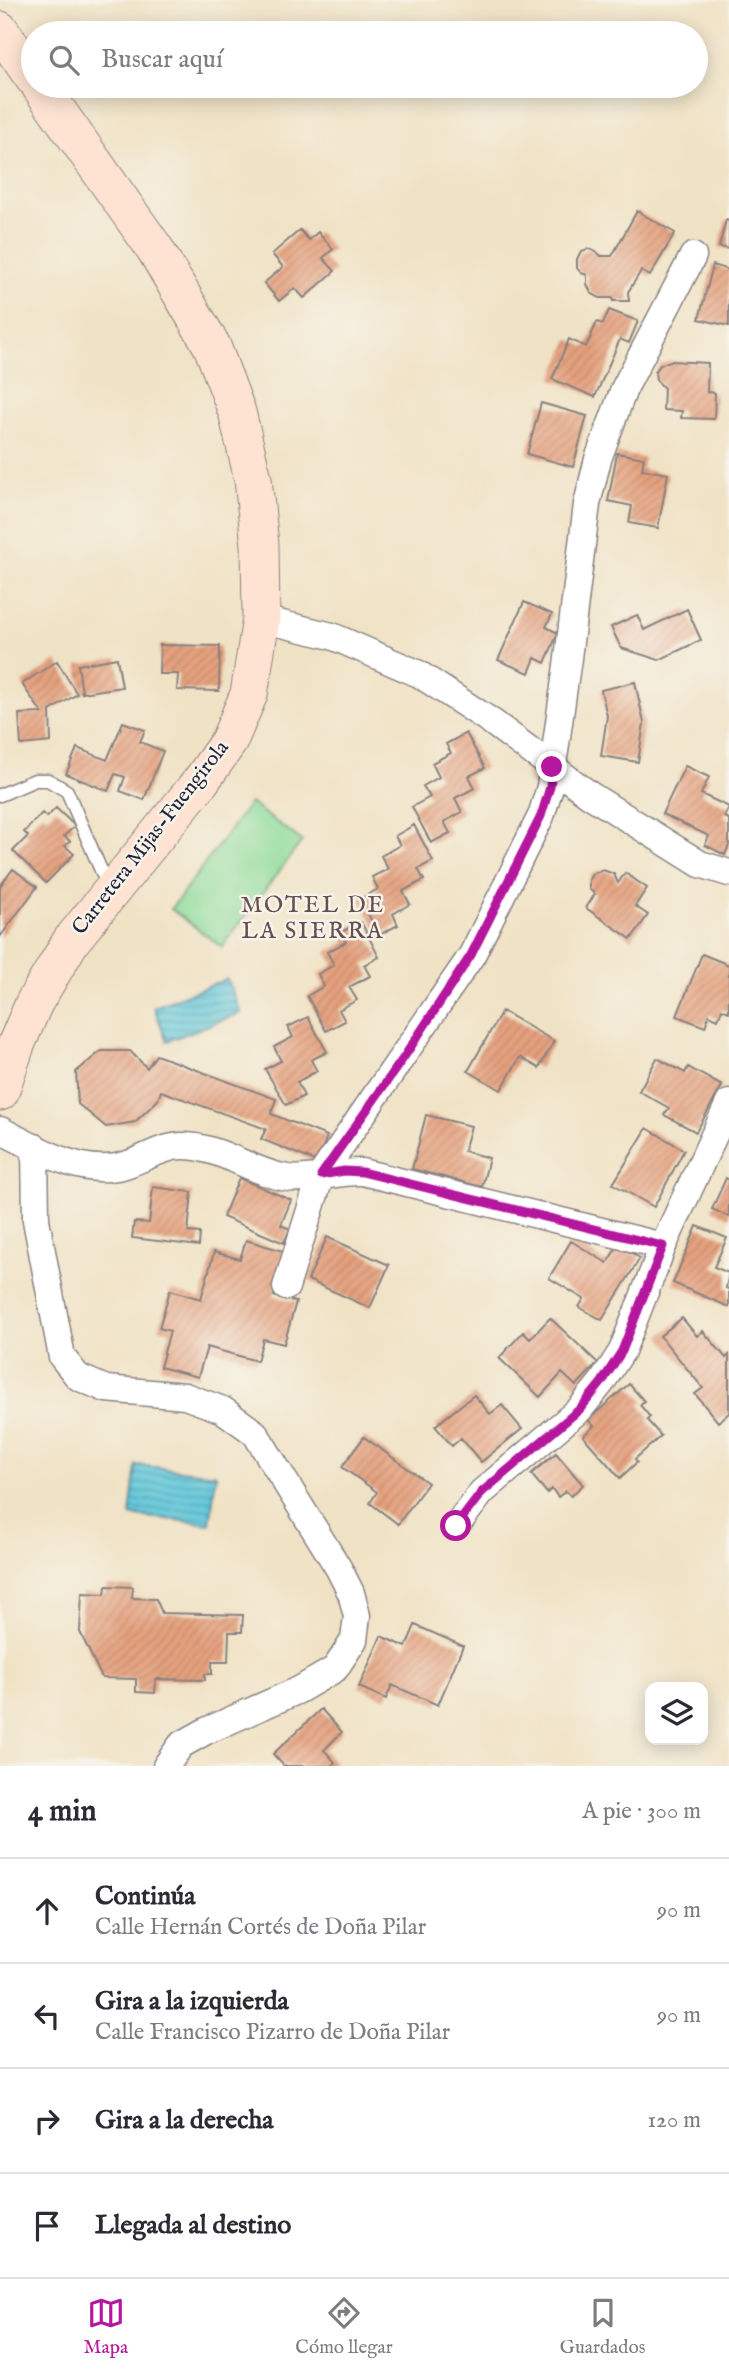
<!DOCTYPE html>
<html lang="es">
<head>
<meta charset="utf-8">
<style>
	:root { --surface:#fff; --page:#f7f7f7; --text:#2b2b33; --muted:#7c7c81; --line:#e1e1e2; --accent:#b5179e }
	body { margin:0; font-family:"IM FELL English",serif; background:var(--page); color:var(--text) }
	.controls { position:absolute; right:21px; bottom:21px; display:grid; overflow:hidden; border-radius:14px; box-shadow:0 4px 18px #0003 }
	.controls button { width:63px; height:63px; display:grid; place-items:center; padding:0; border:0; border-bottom:2px solid var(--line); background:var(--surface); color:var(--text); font:35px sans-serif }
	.stop { position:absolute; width:21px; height:21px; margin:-16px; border:5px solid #b5179e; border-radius:50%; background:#fff }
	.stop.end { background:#b5179e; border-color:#fff; box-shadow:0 2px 7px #0008 }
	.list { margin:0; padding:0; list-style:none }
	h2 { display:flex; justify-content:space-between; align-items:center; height:91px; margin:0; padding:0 28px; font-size:30px }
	h2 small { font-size:23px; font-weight:400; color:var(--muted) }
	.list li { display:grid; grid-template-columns:46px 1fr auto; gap:21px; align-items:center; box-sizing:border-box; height:105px; padding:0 28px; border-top:2px solid var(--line) }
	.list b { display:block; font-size:26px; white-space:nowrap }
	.list p { margin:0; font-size:23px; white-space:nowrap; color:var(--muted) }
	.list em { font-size:23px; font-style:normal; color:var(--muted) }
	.icon { flex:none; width:38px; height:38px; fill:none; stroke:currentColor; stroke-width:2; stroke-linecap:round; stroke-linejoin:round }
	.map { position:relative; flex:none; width:729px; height:1766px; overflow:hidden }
	.search { position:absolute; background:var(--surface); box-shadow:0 4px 18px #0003; left:21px; right:21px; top:21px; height:77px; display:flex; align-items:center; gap:18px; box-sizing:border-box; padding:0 24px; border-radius:38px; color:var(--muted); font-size:26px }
	.sheet { height:511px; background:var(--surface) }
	nav { display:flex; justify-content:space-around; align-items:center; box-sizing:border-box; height:98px; border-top:2px solid var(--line); background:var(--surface); font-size:19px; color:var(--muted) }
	nav a { display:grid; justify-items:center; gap:4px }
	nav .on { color:var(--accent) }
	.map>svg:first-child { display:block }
	.green { fill:#8cdb9a; stroke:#577e6a; stroke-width:2 }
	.water { fill:url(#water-rules); stroke:#40748a; stroke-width:2 }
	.building { fill:url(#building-hatch) }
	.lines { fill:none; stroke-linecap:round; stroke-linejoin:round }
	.lane-casing { stroke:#898280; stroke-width:15 }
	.street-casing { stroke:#898280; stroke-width:29 }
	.secondary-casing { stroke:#898280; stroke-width:39 }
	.lane { stroke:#fff; stroke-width:12 }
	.street { stroke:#fff; stroke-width:26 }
	.secondary { stroke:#fee3d2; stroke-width:37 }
	.route { stroke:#b5179e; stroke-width:9 }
	.labels { text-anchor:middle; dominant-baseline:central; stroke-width:5; stroke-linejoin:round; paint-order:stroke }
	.street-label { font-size:21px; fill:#22223b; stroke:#f7f3e8 }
	.neighbourhood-label { font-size:23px; letter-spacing:2px; fill:#664e52; stroke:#f7f3e8 }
</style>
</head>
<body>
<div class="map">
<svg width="729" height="1766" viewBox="0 0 729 1766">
	<defs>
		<pattern id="water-rules" width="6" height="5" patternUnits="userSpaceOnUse" patternTransform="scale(1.75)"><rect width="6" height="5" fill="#5dc6d9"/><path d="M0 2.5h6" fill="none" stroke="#4ca0b1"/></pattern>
		<pattern id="building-hatch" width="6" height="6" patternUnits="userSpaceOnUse" patternTransform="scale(1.75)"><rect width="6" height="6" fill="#e5a17e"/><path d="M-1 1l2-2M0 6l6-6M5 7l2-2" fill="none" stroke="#c48a6e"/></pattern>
	</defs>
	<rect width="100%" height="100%" fill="#f7f3e8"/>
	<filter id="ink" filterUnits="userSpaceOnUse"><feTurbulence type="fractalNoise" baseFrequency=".0143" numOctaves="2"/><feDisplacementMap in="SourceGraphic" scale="14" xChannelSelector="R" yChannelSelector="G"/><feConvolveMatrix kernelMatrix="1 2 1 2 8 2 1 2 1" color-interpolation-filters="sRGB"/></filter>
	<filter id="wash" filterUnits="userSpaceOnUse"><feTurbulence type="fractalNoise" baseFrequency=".00686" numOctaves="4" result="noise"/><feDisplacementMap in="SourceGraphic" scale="28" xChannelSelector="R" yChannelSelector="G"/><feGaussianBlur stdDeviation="1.57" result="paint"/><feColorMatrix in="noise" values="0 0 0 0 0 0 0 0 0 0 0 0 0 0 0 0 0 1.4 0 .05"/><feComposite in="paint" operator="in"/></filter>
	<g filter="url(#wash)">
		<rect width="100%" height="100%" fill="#f0e2c5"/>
		<path class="green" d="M 250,803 L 302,841 L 222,947 L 171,909 Z"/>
		<path class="water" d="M 227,979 L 241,1013 L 167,1041 L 154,1007 Z
			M 136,1465 L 216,1474 L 210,1524 L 130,1515 Z"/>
		<g id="blocks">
			<path class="building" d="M 637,211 L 675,233 L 650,276 L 641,271 L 628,292 L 629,301 L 613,301 L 613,298 L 600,298 L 591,293 L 587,284 L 587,275 L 581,273 L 577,268 L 577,259 L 581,251 L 589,249 L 597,252 L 601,256 L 612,256 Z
				M 726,220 L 729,221 L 729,249 L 719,247 Z
				M 300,230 L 309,240 L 318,232 L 333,249 L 323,258 L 335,271 L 304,298 L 295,288 L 279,301 L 264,283 L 283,267 L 272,254 Z
				M 713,265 L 729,270 L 729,326 L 699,319 Z
				M 609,310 L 638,321 L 629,343 L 620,339 L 595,397 L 552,379 L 569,339 L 586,347 L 597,322 L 603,324 Z
				M 670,361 L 708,363 L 707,392 L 715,393 L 714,419 L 681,418 L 682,411 L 663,410 L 664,388 L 656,380 L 655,372 L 660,365 Z
				M 541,403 L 587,416 L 573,467 L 527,454 Z
				M 617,453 L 644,458 L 642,469 L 668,474 L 658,528 L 629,523 L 632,506 L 608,501 Z
				M 524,602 L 552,614 L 546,627 L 558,633 L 545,663 L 535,658 L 529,673 L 498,660 Z
				M 687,609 L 701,640 L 659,660 L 621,648 L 611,627 L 637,615 L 644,630 Z
				M 160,645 L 220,646 L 219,691 L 177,690 L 178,674 L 159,674 Z
				M 117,658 L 122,687 L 82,693 L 78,665 Z
				M 57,661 L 77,694 L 50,711 L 51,742 L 21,745 L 19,714 L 42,713 L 22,684 Z
				M 635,682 L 644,723 L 638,762 L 601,756 L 607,716 L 601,690 Z
				M 123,722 L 145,730 L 140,742 L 163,751 L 144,800 L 120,791 L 125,777 L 115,774 L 108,791 L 66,774 L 77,748 L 107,760 Z
				M 466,733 L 485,768 L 469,776 L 475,788 L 455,798 L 462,812 L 444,822 L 450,833 L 431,843 L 412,807 L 430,797 L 423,786 L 439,777 L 432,763 L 451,753 L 446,744 Z
				M 685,766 L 709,777 L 701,794 L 729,807 L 724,817 L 729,819 L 729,845 L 725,855 L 705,845 L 709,836 L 662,814 Z
				M 56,808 L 75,826 L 64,836 L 70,841 L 65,846 L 74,854 L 46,883 L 13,851 L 28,836 L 24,832 L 42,813 L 47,817 Z
				M 414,825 L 433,861 L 418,869 L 424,880 L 403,891 L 410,904 L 393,914 L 398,925 L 379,935 L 360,899 L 378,889 L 372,877 L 388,869 L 381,856 L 400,845 L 395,836 Z
				M 13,869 L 37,887 L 0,937 L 0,886 Z
				M 603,870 L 614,874 L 618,883 L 625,873 L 647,888 L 635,906 L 648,915 L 631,939 L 586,908 L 595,894 L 589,889 L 589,880 L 592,874 Z
				M 361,922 L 379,957 L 364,965 L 370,976 L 349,987 L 357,1000 L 339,1010 L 345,1021 L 326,1031 L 307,996 L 324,986 L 318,974 L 334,965 L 327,952 L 346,942 L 341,932 Z
				M 702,954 L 729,965 L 729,1012 L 722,1009 L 718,1019 L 709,1015 L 705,1027 L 677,1016 Z
				M 502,1011 L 554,1041 L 539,1068 L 520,1057 L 501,1090 L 468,1071 Z
				M 308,1017 L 327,1052 L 311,1060 L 317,1071 L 297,1082 L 304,1096 L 286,1105 L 265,1069 L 281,1061 L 274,1047 L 293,1037 L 288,1027 Z
				M 101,1051 L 130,1051 L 147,1068 L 156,1055 L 276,1099 L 271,1114 L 327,1136 L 317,1162 L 261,1139 L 266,1129 L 161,1091 L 158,1100 L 135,1122 L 106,1127 L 78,1104 L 76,1072 Z
				M 657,1058 L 685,1073 L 688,1067 L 722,1086 L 696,1132 L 664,1115 L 669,1108 L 639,1091 Z
				M 426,1115 L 471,1126 L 464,1151 L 489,1158 L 482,1187 L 412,1169 Z
				M 647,1128 L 684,1150 L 654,1207 L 613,1184 Z
				M 239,1178 L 291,1200 L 281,1225 L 290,1229 L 284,1243 L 223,1217 Z
				M 726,1178 L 729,1180 L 729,1217 L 712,1209 Z
				M 153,1187 L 192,1192 L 188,1232 L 200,1233 L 199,1246 L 132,1238 L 134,1222 L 149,1223 Z
				M 697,1226 L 727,1238 L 714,1267 L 729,1273 L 726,1288 L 729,1289 L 729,1307 L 673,1283 Z
				M 327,1237 L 389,1265 L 370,1308 L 308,1280 Z
				M 246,1240 L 286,1252 L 274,1296 L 296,1302 L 284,1344 L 263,1339 L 257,1361 L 207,1347 L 198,1377 L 160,1367 L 170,1331 L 159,1328 L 170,1290 L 201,1299 L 214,1252 L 240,1259 Z
				M 571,1241 L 607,1263 L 618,1245 L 640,1258 L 602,1320 L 579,1307 L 584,1299 L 549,1278 Z
				M 550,1318 L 598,1363 L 576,1386 L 562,1373 L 540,1397 L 499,1358 L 523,1332 L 530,1339 Z
				M 682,1318 L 697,1336 L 703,1331 L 726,1358 L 729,1355 L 729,1413 L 718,1422 L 695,1394 L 703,1388 L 660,1336 Z
				M 629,1384 L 644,1401 L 640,1405 L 650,1417 L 647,1420 L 661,1436 L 635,1459 L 637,1462 L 620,1478 L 583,1436 L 594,1426 L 588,1420 Z
				M 474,1395 L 490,1414 L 502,1405 L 522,1429 L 481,1462 L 461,1438 L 452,1446 L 435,1426 Z
				M 364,1437 L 428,1483 L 398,1524 L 370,1503 L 377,1492 L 342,1467 Z
				M 556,1453 L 583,1485 L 571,1496 L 566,1491 L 558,1497 L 552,1489 L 547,1493 L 531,1474 Z
				M 106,1586 L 133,1587 L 132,1598 L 156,1599 L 162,1613 L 243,1615 L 242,1632 L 229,1632 L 228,1662 L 212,1662 L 212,1674 L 205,1674 L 205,1680 L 156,1679 L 155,1693 L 136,1692 L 136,1679 L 102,1678 L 80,1632 L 82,1593 L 105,1594 Z
				M 415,1625 L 463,1646 L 438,1705 L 392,1685 L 386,1699 L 359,1687 L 381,1636 L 406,1647 Z
				M 321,1709 L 342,1732 L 324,1750 L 335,1762 L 331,1766 L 284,1766 L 273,1754 Z"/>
		</g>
	</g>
	<g filter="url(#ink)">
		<use href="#blocks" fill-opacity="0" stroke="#898280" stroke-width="2"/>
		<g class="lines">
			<g class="lane-casing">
				<path id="lane" d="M 0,795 L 35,780 L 48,780 L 67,791 L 109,889"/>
			</g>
			<g class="street-casing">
				<path id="street" d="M 261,619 L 332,636 L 419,674 L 492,722 L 590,795 L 700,864 L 729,873
					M 0,1130 C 38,1149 82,1178 125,1165 C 144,1159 161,1147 181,1146 C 219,1145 252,1173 288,1178 C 312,1181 337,1171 362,1172 L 663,1246
					M 35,1147 L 36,1220 L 62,1357 L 78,1377 L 106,1389 L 185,1396 L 223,1410 L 255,1433 L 339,1569 L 351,1593 L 357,1616 L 354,1640 L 335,1669 L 299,1690 L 206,1731 L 181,1745 L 166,1766
					M 286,1287 L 321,1175 L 472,955 L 541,816 L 550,787 L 568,658 L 587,504 L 598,459 L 624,389 L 693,256
					M 456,1526 L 482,1492 L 580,1409 L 602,1382 L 622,1351 L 663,1246 L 729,1103"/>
			</g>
			<g class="secondary-casing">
				<path id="secondary" d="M 0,30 L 33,77
					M 0,1092 L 16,1045 L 34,1003 L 71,941 L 201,781 L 229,741 L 249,694 L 261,619 L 260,545 L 253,479 L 237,412 L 212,346 L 155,249 L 40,86"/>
			</g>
			<use href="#lane" class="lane"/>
			<use href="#street" class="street"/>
			<use href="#secondary" class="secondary"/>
		</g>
	</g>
	<g class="lines" filter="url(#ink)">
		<path class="route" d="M 456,1526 L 482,1492 L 580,1409 L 602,1382 L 622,1351 L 663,1246 L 362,1172 L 344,1171 L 321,1175 L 404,1057 L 471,955 L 541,816 L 550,787 L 552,767"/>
	</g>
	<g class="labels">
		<g class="street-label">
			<text transform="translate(151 838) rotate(-52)">Carretera Mijas-Fuengirola</text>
		</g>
		<g class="neighbourhood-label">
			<text x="313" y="905">MOTEL DE<tspan x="313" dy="26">LA SIERRA</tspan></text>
		</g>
	</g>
</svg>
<div class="controls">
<button><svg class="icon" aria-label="layers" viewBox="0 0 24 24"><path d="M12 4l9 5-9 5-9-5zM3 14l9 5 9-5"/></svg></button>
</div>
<div class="stop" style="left:456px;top:1526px"></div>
<div class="stop end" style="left:552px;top:767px"></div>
<div class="search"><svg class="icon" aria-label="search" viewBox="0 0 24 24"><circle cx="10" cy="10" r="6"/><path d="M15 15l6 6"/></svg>Buscar aquí</div>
</div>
<section class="sheet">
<h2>4 min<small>A pie · 300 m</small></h2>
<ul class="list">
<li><svg class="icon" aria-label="ahead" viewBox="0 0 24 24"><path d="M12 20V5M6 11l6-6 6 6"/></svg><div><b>Continúa</b><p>Calle Hernán Cortés de Doña Pilar</p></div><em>90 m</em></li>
<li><svg class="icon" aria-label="left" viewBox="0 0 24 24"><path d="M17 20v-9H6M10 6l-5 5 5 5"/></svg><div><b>Gira a la izquierda</b><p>Calle Francisco Pizarro de Doña Pilar</p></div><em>90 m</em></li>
<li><svg class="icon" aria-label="right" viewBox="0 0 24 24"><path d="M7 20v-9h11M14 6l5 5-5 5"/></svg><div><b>Gira a la derecha</b></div><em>120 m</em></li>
<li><svg class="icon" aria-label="arrive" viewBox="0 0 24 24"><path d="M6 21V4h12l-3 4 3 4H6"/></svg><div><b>Llegada al destino</b></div></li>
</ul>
</section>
<nav>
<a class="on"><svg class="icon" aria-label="map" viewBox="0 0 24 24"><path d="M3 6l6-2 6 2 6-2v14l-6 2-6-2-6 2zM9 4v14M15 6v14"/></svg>Mapa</a>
<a><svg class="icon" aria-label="directions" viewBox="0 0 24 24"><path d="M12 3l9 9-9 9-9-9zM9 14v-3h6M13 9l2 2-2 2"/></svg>Cómo llegar</a>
<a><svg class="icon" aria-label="saved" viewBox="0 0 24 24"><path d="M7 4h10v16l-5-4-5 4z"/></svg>Guardados</a>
</nav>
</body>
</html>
